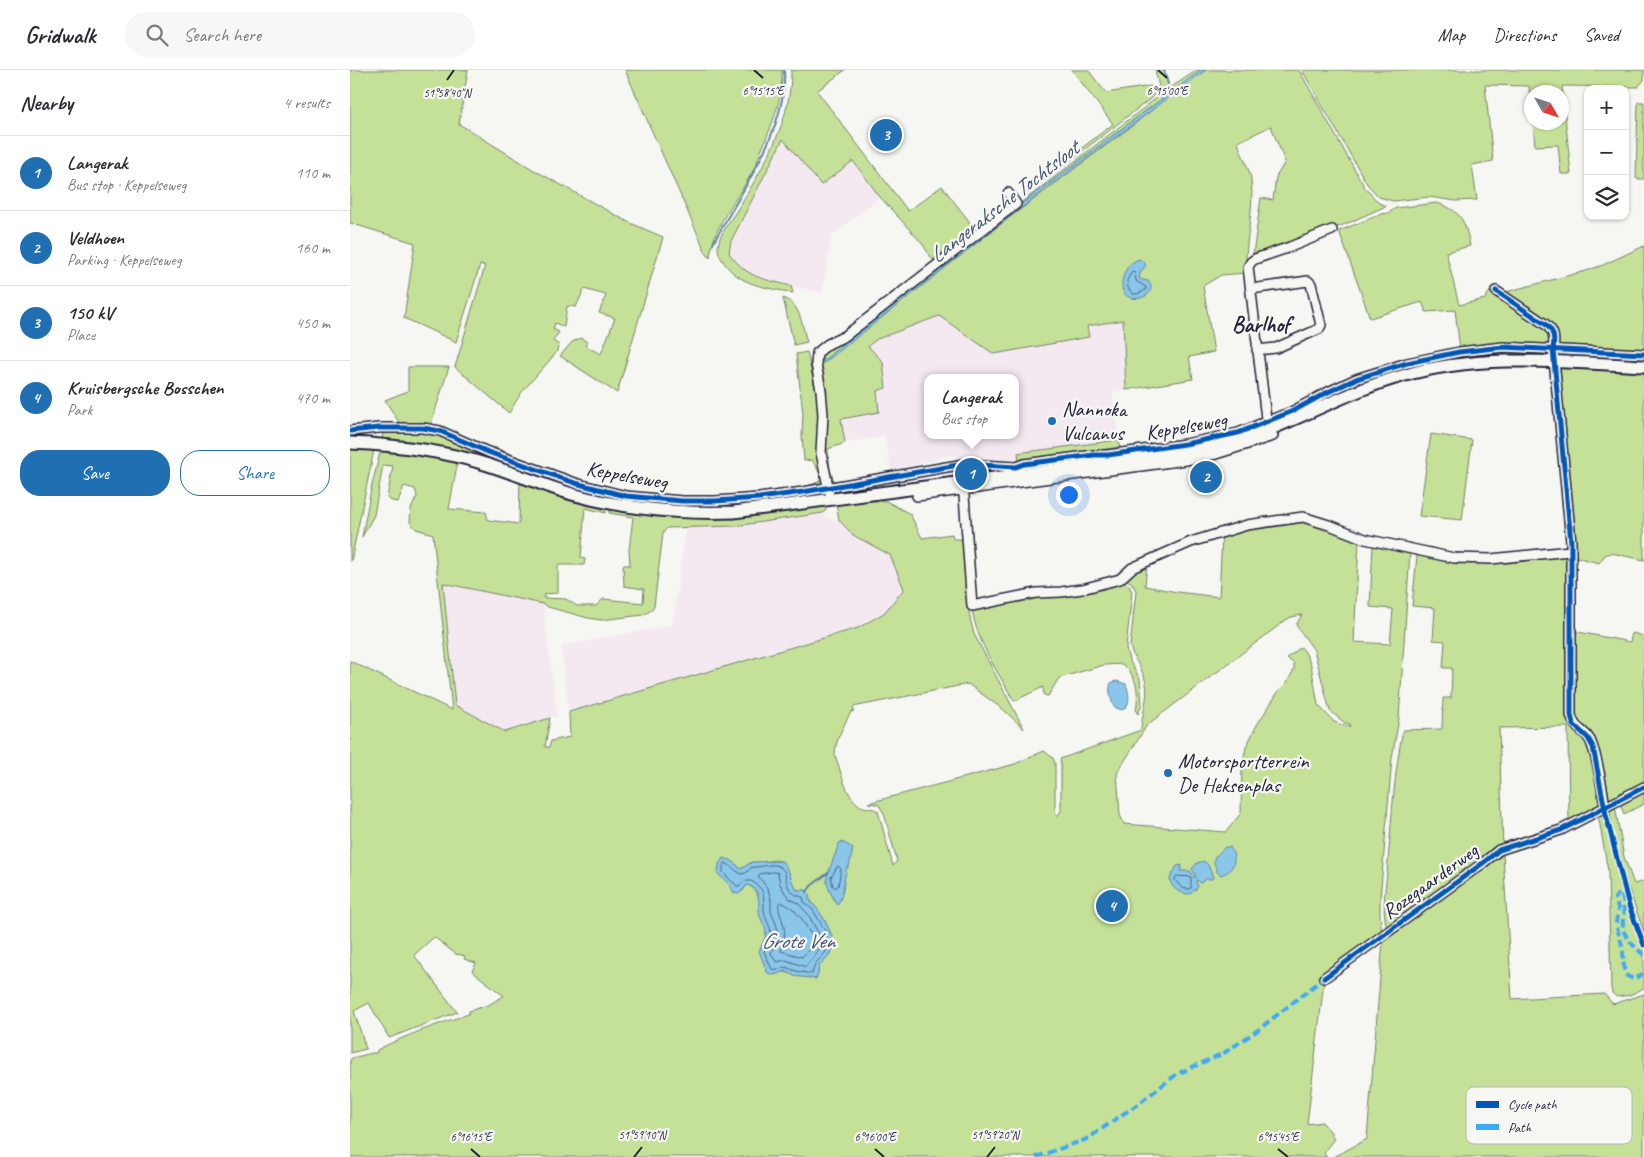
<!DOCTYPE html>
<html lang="en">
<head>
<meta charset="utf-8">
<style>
	:root { --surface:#fff; --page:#f7f7f7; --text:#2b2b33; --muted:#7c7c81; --line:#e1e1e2; --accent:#1f6fb2 }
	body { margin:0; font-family:Caveat,sans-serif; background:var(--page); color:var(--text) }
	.controls { position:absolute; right:15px; top:15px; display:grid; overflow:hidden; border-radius:10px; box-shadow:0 1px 4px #0004 }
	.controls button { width:45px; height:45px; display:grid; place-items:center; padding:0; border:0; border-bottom:1px solid var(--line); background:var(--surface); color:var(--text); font:25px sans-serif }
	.compass { position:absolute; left:1174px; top:15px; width:45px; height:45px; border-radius:50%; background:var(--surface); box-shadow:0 1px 4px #0004; rotate:129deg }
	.you { position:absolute; left:718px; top:424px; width:18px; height:18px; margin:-12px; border:4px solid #fff; border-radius:50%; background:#1a73e8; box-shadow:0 0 0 8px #1a73e833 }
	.badge { display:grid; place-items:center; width:32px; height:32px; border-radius:50%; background:var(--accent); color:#fff; font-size:16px; font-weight:700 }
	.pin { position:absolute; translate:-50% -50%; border:2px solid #fff; box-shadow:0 1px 5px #0006 }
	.popup { position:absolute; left:574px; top:304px; width:95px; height:65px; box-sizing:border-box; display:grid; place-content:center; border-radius:10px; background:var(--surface); filter:drop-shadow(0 1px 4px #0005); font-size:16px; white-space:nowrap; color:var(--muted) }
	.popup b { font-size:19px; color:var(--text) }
	.popup::after { content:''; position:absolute; left:50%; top:100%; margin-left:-10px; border:10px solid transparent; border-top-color:var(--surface) }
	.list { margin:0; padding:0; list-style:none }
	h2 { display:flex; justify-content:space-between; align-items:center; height:65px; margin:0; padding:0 20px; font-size:21px }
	h2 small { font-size:16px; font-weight:400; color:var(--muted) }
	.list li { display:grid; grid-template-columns:32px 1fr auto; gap:15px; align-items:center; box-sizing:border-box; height:75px; padding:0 20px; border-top:1px solid var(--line) }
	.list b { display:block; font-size:19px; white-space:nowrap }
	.list p { margin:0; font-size:16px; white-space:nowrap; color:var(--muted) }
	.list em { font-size:16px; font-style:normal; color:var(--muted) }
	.actions { display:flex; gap:10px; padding:15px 20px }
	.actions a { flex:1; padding:11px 0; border:1px solid var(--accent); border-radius:20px; text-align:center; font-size:18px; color:var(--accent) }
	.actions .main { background:var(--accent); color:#fff }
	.icon { flex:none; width:28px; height:28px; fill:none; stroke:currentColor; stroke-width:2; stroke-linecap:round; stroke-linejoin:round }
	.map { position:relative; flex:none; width:1294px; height:1087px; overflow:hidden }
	header { display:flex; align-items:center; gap:30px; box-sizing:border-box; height:70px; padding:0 25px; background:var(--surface); border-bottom:1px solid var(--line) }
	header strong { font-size:24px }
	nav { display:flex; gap:28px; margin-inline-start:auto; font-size:18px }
	.search { width:350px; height:45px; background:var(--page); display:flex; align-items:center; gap:12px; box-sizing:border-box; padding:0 18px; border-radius:28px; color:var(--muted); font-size:19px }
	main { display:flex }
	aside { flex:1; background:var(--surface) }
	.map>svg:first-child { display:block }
	.built { fill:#f4e8f1; fill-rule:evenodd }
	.green { fill:#c5e198; stroke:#74826a; fill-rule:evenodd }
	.water { fill:#89c6e9; stroke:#6084a3 }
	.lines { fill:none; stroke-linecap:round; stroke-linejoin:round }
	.shore { stroke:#4b6481; stroke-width:1 }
	.stream { stroke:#6084a3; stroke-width:2 }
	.minor-casing { stroke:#22223b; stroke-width:12 }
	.major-casing { stroke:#22223b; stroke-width:15 }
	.minor { stroke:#f6f6f2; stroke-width:9 }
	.major { stroke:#f6f6f2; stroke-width:11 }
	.quiet { stroke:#3fa9f5; stroke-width:4; stroke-dasharray:8 4; stroke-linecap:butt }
	.cycleway-casing { stroke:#f6f6f2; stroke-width:8 }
	.cycleway { stroke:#0057b8; stroke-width:5 }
	.ticks { fill:none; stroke:#22223b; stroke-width:2 }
	.poi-dot { fill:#1f6fb2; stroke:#f6f6f2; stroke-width:2 }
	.labels { text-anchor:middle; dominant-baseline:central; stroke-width:4.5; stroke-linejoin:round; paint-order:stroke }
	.poi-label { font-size:21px; fill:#22223b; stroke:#f6f6f2; text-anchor:start }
	.street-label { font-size:21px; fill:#22223b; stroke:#f6f6f2 }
	.water-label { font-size:22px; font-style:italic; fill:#41536f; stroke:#f6f6f2 }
	.neighbourhood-label { font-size:22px; font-weight:bold; fill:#22223b; stroke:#f6f6f2 }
	.key { fill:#f6f6f2; stroke:#b6b6bb; stroke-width:1 }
	.key-label { font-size:14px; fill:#22223b }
	.ticks-label { font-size:12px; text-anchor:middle; fill:#22223b; stroke:#f6f6f2; stroke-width:4.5; stroke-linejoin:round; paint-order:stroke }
</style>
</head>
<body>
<header>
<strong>Gridwalk</strong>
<div class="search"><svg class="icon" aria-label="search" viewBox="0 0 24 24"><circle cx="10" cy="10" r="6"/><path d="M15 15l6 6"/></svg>Search here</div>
<nav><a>Map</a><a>Directions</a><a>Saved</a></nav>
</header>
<main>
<aside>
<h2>Nearby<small>4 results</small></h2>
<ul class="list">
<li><span class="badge">1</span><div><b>Langerak</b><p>Bus stop · Keppelseweg</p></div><em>110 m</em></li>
<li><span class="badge">2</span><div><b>Veldhoen</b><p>Parking · Keppelseweg</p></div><em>160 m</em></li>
<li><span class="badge">3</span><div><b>150 kV</b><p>Place</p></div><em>450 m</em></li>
<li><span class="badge">4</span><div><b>Kruisbergsche Bosschen</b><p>Park</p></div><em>470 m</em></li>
</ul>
<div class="actions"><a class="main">Save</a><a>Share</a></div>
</aside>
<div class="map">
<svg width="1294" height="1087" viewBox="0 0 1294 1087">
	<rect width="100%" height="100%" fill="#f6f6f2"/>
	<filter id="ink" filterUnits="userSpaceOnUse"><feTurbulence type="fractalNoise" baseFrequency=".02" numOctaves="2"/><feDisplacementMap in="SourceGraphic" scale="10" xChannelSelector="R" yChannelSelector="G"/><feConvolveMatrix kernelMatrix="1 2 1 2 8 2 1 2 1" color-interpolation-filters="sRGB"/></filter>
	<g filter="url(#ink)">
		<path class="built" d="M 433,69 L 471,115 L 503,91 L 530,127 L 482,165 L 472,223 L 401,205 L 388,195 L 379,183 L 381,171 Z
			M 589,246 L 644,284 L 738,267 L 736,256 L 773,250 L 776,320 L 762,322 L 770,377 L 669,391 L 661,390 L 606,389 L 605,385 L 592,386 L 585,390 L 541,400 L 535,366 L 495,373 L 491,348 L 529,342 L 527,320 L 536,318 L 533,292 L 518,276 L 527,269 ZM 577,308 L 665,308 L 665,365 L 577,365 Z
			M 473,443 L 475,448 L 489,450 L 503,465 L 540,485 L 554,519 L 534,543 L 508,558 L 219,642 L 211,576 L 323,555 L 336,457 L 385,456 Z
			M 93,513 L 193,534 L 207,646 L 155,662 L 105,635 Z"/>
		<path class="green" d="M 0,0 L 118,0 L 109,54 L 184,100 L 278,152 L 313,167 L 267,323 L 210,286 L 222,272 L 231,268 L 237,272 L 235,276 L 251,284 L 265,248 L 249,243 L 256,225 L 234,219 L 226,237 L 217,236 L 214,257 L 205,253 L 203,259 L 209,262 L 203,271 L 209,275 L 206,283 L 171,323 L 159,343 L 105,297 L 135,196 L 130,195 L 106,272 L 54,248 L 65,173 L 0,153 Z
			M 275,0 L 432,0 C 433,29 422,55 411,81 C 408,89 405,98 400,106 C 386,131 362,158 360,188 L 356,183 Z
			M 441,0 L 495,0 L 467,21 L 558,141 L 592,116 L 619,151 L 621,160 L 583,190 L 571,172 L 530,127 L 503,91 L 471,115 L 433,69 L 381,171 L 379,183 C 398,209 412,208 441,216 L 443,223 C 416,217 389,216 373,191 C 370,187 368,182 368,177 C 368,165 383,147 389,137 C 414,96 442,50 441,0 Z
			M 722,0 L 738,0 L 756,23 L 801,16 L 804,20 L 806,19 L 807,21 L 800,29 L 678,123 L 676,121 L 763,54 Z
			M 805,0 L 814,0 L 819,18 L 831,11 L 847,0 L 949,0 L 1015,118 L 1029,133 L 1036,136 L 998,153 L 922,183 L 904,185 L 903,184 L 911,128 L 923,130 L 926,107 L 935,92 L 921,56 L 888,72 C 891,84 899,97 901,109 C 905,141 894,172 896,203 L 871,205 L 853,216 L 864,282 L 839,287 L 843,309 L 776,320 L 773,250 L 737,256 L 739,267 L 644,284 L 589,246 L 527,269 L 518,276 L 533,292 L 536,318 L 527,321 L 529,342 L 491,349 L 495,373 L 478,379 L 480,400 L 485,413 L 511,407 L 511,409 L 482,414 L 476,403 L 469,296 C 471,279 478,279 492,271 L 808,27 L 812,22 L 811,18 L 809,17 ZM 819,22 L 820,25 L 782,56 L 639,163 L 473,293 L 473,291 L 492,275 L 674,132 L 809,31 L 818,25 Z
			M 952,0 L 1294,0 L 1294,10 L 1288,17 L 1212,16 L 1221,104 L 1211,104 L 1208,75 L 1185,76 L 1183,53 L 1212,52 L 1212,22 L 1182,22 L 1181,42 L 1179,16 L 1135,15 L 1143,91 L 1122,95 L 1127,130 L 1106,131 L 1079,127 L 1043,131 L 1029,127 L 1017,114 Z
			M 1288,32 L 1294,32 L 1294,109 L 1287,109 L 1286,108 Z
			M 1087,133 C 1112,141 1115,151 1120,176 L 1096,182 L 1109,235 L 1135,229 L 1140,221 L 1192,254 C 1199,261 1202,267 1199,277 L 1075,286 L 1075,285 L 1101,278 L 1103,280 L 1110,279 L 1105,240 L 1076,242 L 1072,232 L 1020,248 L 989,161 L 1031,144 L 1038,143 L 1046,138 Z
			M 1294,176 L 1294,281 L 1207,277 L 1208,265 L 1206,261 L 1152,223 L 1236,201 L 1253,195 Z
			M 433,228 C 451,233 452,257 457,272 L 444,275 Z
			M 1138,281 L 1199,281 L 1200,286 L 1111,288 L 1109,289 L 1109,291 L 1078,292 L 994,322 L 992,317 L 1072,292 Z
			M 457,282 L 468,331 L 470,349 L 468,375 L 474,411 L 470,417 C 403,431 332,434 265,421 C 223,413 182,396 142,380 L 144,377 C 193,398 251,419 304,425 C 337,429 370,427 403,424 C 424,422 450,421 470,411 C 471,403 466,397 462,390 L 454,391 L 452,365 L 453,343 L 446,284 Z
			M 58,297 L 99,297 L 81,354 L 69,353 L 50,354 L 35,330 L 58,321 Z
			M 1211,297 L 1294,300 L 1294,490 L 1261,483 L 1255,485 L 1249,493 L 1223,486 L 1208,299 Z
			M 33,362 L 65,362 L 84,364 L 133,382 L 134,386 L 132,389 C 101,376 68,374 34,370 L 32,369 Z
			M 1081,364 L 1122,370 L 1112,450 L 1069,446 Z
			M 769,370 L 770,377 L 669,391 L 668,383 Z
			M 22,378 L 24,380 L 1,491 L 0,491 L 0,379 Z
			M 31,379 L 108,390 L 99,439 L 136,442 L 138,450 L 169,454 L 170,409 L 255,437 L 256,443 L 235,438 L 231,488 L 235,489 L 234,495 L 208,495 L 208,523 L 195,524 L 193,528 L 216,529 L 227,536 L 246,536 L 253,529 L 293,533 L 294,519 L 274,516 L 273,495 L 280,495 L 279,480 L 283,447 L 259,443 L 262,437 L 384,449 L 405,443 L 475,435 L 476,440 L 473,443 L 385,456 L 317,458 L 313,463 L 304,536 L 300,541 L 293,545 L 251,550 L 238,548 L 198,537 L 193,534 L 93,513 L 105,635 L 155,662 L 200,648 L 195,677 L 199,677 L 201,671 L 220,667 L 219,642 L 508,558 L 534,543 L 554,519 L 540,485 L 503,465 L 489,450 L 486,433 L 503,431 L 536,431 L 560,444 L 572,468 L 602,464 L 603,469 L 614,469 C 616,500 615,534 624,564 L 674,659 L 654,640 L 618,614 L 503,637 L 504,641 L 501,642 C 494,655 485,670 485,685 C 491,701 495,725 509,735 C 515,739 522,737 528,741 L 543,796 L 547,791 L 534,743 L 528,734 L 518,733 L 639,701 L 665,694 L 694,681 L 703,688 L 705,693 L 705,741 L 707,747 L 711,741 L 711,695 L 710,689 L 791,660 C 792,640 801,626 794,606 C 790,595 783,588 780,577 L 786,521 L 782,513 L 774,508 L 797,493 L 795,516 L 827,522 L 869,527 L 872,465 L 912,453 L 959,451 L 981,458 L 993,466 L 1009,470 L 1004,572 L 1040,574 L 1043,539 L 1020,537 L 1023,474 L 1060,482 L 1049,648 L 1042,688 L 1030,829 L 1030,845 L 1032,864 L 975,904 L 973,904 L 972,911 L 974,911 L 957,1054 L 972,1052 L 980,1061 L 984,1069 L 976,1079 L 974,1084 L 977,1087 L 0,1087 L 0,990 L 2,988 L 22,983 L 27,983 L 27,980 C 56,965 88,954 119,944 L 119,941 L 138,935 L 154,926 L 122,901 L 126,893 L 114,889 L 115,886 L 108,884 L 107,885 L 84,867 L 64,885 L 107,942 L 39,968 L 19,933 L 4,941 L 16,979 L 0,983 L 0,591 L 102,640 L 83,464 L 66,459 L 60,452 L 61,439 L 67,426 L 65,419 L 54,416 L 48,432 L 42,431 L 37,428 L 43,396 L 33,395 L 24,445 L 12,467 L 21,419 ZM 952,545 L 946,555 L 964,580 L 980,641 L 995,653 L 1000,654 L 999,657 L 984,652 L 968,635 L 961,595 L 955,582 L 951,577 L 937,588 L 944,594 L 944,600 L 937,612 L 930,619 L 907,655 L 896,677 L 892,696 L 891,743 L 876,762 L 774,754 L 770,745 L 767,703 L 797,655 L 936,550 L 941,547 ZM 424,790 L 431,791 L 439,802 L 441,810 L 447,820 L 456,820 C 463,840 481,853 484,875 L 479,885 L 469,896 L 468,904 L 444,906 C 437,900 426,902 417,902 C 415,895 412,886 411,879 C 411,874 416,869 416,864 C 416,852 410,817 397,815 L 392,822 L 386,794 L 391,799 L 402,792 L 409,793 Z
			M 1215,484 L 1219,486 L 1219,646 L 1233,666 L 1241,681 L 1251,736 L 1219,754 L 1218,657 L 1149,658 L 1153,779 L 1038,860 C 1030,842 1037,810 1038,791 C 1042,747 1044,703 1053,660 L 1092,659 L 1093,628 L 1101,628 L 1102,598 L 1093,598 L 1095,571 L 1083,570 L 1085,538 L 1062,536 L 1067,486 L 1068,485 L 1096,489 Z
			M 771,511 L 779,515 L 782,522 L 776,578 L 779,590 L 790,609 L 792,634 L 788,644 L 786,641 C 789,621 788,608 772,594 L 754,595 L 709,608 L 698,626 L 694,625 L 693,617 L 664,631 C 648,602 627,573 622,539 L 694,524 Z
			M 1223,561 L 1280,572 L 1282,563 L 1294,566 L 1294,717 L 1257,732 L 1244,674 L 1225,652 Z
			M 1294,721 L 1294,734 L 1274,744 L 1270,733 Z
			M 1265,736 L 1274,787 L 1284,814 L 1294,811 L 1294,862 C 1280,822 1264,782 1260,740 Z
			M 1252,743 L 1255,746 L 1276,838 L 1294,882 L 1294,918 L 1280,925 L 1267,927 L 1262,923 L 1261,918 L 1258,801 L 1248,744 Z
			M 1153,785 L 1162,929 L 1254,924 L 1263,934 L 1294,924 L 1294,1087 L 984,1087 L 1017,1069 L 1033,871 L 1083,836 L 1137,795 Z"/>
		<path class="water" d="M 851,0 L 856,0 L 697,118 L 474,293 L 473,291 L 492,275 L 674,132 L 809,31 L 819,23 L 818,18 L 820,18 L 823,21 Z
			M 790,189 L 796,195 L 790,203 L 789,208 L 793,210 L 798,211 C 814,229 761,242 774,204 C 777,196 782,191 790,189 Z
			M 766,611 L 776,614 C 779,623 782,635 772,640 L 764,637 C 761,629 758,621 761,613 Z
			M 492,772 L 503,778 L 499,797 L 497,797 C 493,809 495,825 487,835 C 484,828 479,822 477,813 C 475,806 487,782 489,773 Z
			M 875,777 L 880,777 C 888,789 884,801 871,805 C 866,802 868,803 866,798 C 860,785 868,786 875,777 Z
			M 373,788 L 381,790 L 391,799 L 402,792 L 432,791 C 440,800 440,810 447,820 L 456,820 L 460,825 L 458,829 C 470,839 482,860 484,876 L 479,885 L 469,896 L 468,904 L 466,909 L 444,906 L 440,903 L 435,901 C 427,903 425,908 417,902 L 409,881 C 411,876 415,871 416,866 C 417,858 412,853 410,846 C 407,835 413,819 397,815 L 389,824 L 384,823 L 379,814 L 368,804 L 369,794 Z
			M 854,791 L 858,795 L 863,807 L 862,809 L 856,809 L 851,813 L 847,810 L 846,811 L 848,817 L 840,824 C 831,824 820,819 820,808 L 827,796 L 832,795 L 830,801 L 840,801 L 845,808 L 846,807 L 842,799 L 847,793 Z"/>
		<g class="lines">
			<path class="shore" d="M 782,202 L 785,203 L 786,211 L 796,217 L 796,220 L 787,224 L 783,224 L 778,218 L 777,211 Z
				M 376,793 L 391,804 L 396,803 L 402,797 C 410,798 424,792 430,797 C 441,804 430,822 453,827 L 454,832 L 463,840 L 474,859 L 479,873 L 475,883 L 465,894 L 462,904 L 446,901 L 435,897 L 426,900 L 422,899 L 414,882 C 416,877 420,873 421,867 C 422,859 417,853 415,845 C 411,830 420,822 401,811 L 395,811 L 389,816 L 387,816 L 373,803 L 373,796 Z
				M 488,796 L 491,799 L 488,816 L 485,818 L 483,816 L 481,808 Z
				M 424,802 L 428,803 L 430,814 L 435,823 L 440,829 L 447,832 L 458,844 L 472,870 C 472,880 461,888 456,897 L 436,890 L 426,892 L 421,883 L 427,868 L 427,856 L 421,842 L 421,830 L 418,819 L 408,806 L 410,804 Z
				M 827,806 L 841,807 L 841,818 L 838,819 L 832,818 L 825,810 Z
				M 431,832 L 442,838 L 452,849 L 463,868 L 463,875 L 452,887 L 431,881 C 434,872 436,863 433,853 C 431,845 428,841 429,833 Z"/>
			<path class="stream" d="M 814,0 L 818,14
				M 363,174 C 389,123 438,60 434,0
				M 457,822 L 461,816 L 478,803"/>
			<g class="minor-casing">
				<path id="minor" d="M 901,219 L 958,211 L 961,214 L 971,255 L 969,259 L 926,278 L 907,280
					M 1146,221 L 1195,254 C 1204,261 1205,268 1203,279 L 1221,472 L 1221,645 C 1225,661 1233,658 1240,670 C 1248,687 1252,718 1255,737
					M 917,357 L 898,197 L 901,192 L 905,189 L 940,177 L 982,160
					M 0,361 L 29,358 L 73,358 L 90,361 L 138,382 L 225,413 L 276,426 L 332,431 L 365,431 L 409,428 L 453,422 L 614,394 L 666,397 L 674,394 L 744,385 L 758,385 L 835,374 L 888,363 L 943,341 L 976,323 L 1006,309 L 1057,293 L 1109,282 L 1153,277 L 1294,284
					M 613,412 L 622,536 L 686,523 L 711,522 L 732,519 L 770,509 L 782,498 L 841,472 L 897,455 L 953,447 L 982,456 L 1015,469 L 1104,488 L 1141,489 L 1220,481
					M 479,421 L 471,383 L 473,345 L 471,320 L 466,294 L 467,283 L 478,274 L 495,266 L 666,134 L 658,123
					M 567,426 L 836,390 L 866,384 L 923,366
					M 974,908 L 1133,793 L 1149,780 L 1211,760 L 1294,717"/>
			</g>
			<g class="major-casing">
				<path id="major" d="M 0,373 C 46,375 91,380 135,394 C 164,403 192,415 222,424 C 275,439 328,444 384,442 L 834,383 C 862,377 891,371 918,360 C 963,342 1005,319 1052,306 C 1131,283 1213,292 1294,296"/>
			</g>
			<use href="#minor" class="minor"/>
			<use href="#major" class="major"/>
			<path class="quiet" d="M 1294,885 C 1287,879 1279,872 1275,864 C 1269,852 1278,837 1271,824 L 1269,823 L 1265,828 L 1268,838 L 1266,854 L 1273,879 L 1274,899 L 1277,906 L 1284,909 L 1290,906 L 1294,901
				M 686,1087 L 737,1069 L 792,1031 L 827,1004 L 874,983 L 908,960 L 974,908"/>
			<g class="cycleway-casing">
				<path id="cycleway" d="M 1146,221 L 1195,254 C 1204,261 1205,268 1203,279 L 1221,472 L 1221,645 L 1223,654 L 1238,668 L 1243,677 L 1256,745 L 1279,836 L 1294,875
					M 0,361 L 29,358 L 73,358 L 90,361 L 138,382 L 225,413 L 276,426 L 332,431 L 365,431 L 409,428 L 453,422 L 614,394 L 666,397 L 674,394 L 744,385 L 758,385 L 835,374 L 888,363 L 943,341 L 976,323 L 1006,309 L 1057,293 L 1109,282 L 1153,277 L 1294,284
					M 974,908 L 1133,793 L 1149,780 L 1211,760 L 1294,717"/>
			</g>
			<use href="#cycleway" class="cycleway"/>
		</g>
	</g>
	<path class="ticks" d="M 404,0 L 413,8M 808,0 L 817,8M 97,10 L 104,0M 121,1079 L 130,1087M 525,1079 L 534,1087M 928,1079 L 938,1087M 284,1087 L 292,1077M 637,1087 L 645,1077"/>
	<g class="poi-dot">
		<circle cx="702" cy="351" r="5"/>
		<circle cx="818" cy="703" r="5"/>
	</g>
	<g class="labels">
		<g class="poi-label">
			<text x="712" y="339">Nannoka<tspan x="712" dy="24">Vulcanus</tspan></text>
			<text x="828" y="691">Motorsportterrein<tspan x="828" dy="24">De Heksenplas</tspan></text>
		</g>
		<g class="street-label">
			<text transform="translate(836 356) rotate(-10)">Keppelseweg</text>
			<text transform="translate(277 405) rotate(10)">Keppelseweg</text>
			<text transform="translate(1080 811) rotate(-36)">Rozegaarderweg</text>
		</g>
		<g class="water-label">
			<text transform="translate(654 132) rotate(-38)">Langeraksche Tochtsloot</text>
			<text x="448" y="871">Grote Ven</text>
		</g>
		<g class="neighbourhood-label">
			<text x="911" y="255">Barlhof</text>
		</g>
	</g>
	<rect x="1116" y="1017" width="166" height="57" rx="8" class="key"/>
	<rect x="1126" y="1031" width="23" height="7" fill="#0057b8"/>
	<rect x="1126" y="1054" width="23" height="6" fill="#3fa9f5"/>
	<g class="key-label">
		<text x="1158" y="1039">Cycle path</text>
		<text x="1158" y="1062">Path</text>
	</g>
	<g class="ticks-label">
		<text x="413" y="25">6°15'15"E</text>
		<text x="817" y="25">6°15'00"E</text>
		<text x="97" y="27">51°58'40"N</text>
		<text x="292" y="1069">51°59'10"N</text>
		<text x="645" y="1069">51°59'20"N</text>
		<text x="121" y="1071">6°16'15"E</text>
		<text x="525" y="1071">6°16'00"E</text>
		<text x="928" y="1071">6°15'45"E</text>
	</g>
</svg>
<div class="controls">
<button>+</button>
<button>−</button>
<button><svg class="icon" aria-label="layers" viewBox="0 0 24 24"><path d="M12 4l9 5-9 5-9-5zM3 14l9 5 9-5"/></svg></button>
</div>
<svg class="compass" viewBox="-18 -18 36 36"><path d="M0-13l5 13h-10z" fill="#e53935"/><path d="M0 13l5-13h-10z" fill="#7c7c81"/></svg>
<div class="you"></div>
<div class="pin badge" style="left:621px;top:404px">1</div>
<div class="popup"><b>Langerak</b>Bus stop</div>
<div class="pin badge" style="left:856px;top:407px">2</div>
<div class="pin badge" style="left:536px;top:65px">3</div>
<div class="pin badge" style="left:762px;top:836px">4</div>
</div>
</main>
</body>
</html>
